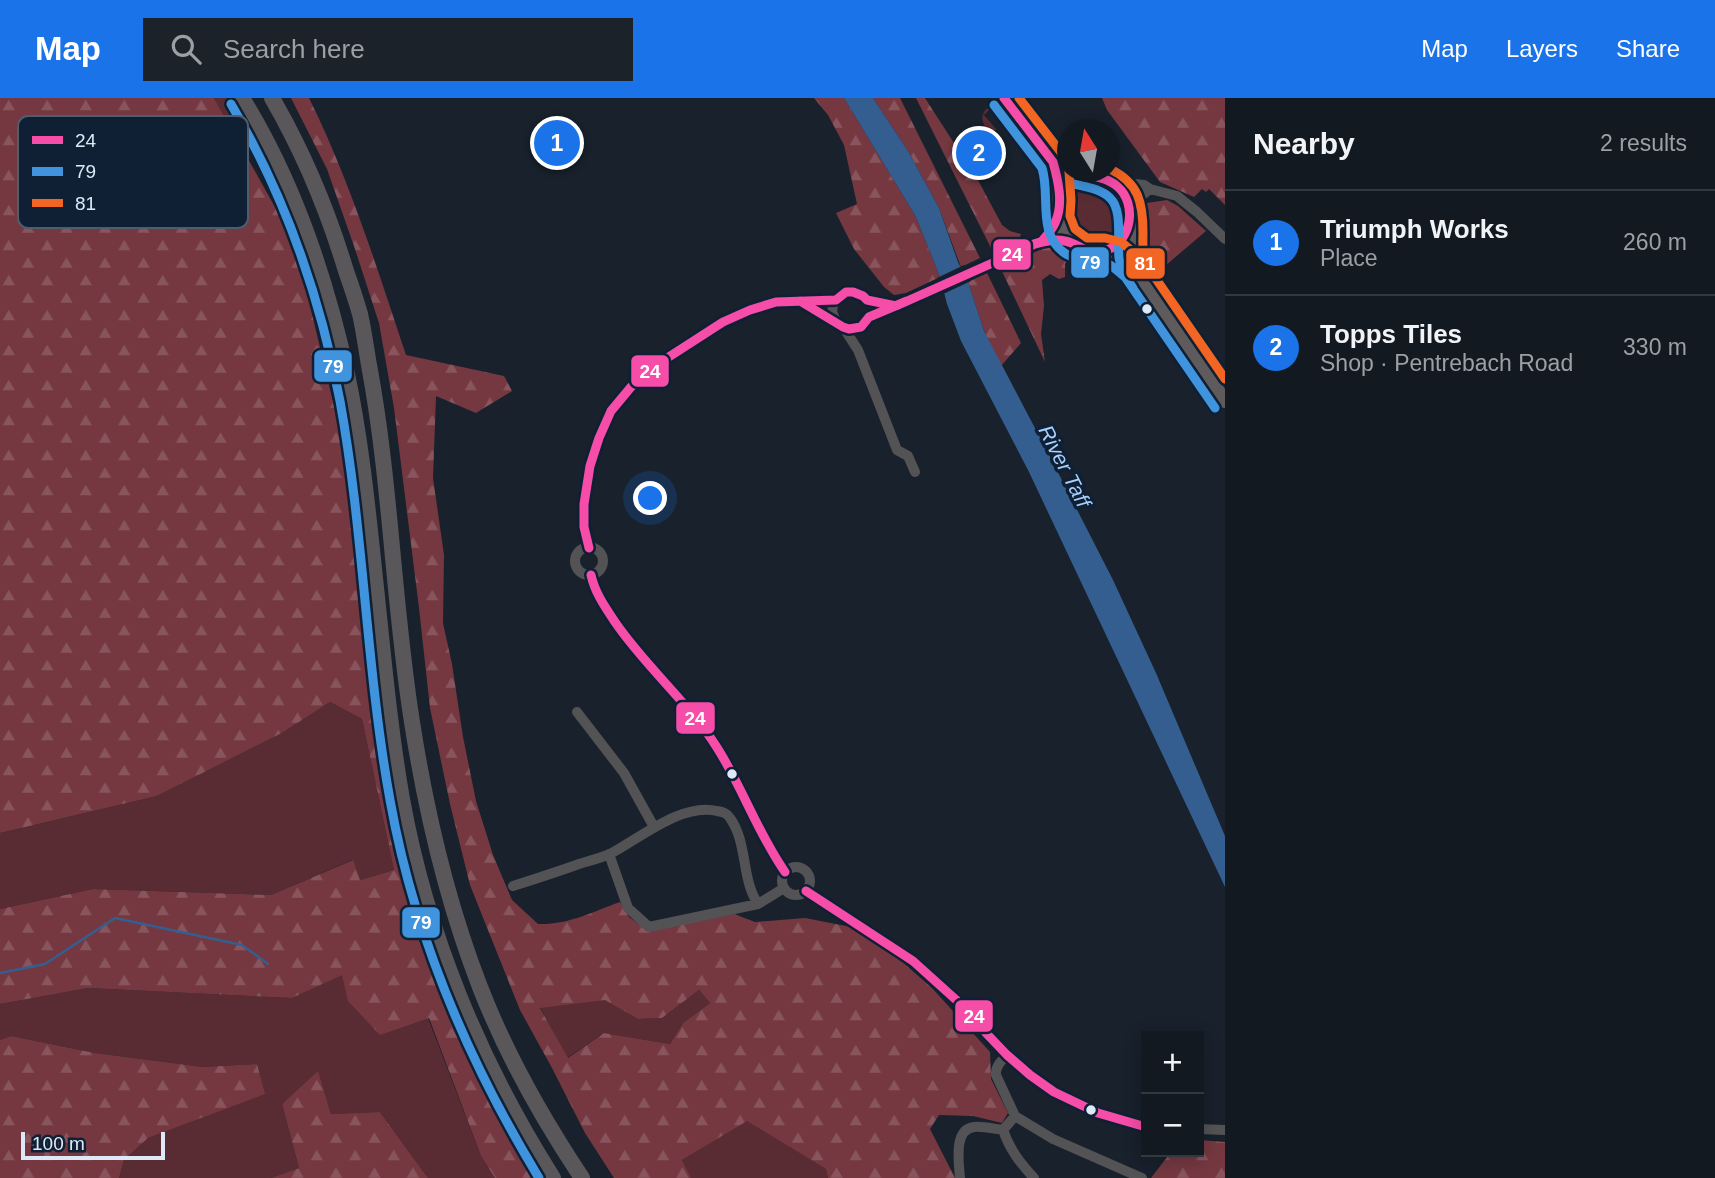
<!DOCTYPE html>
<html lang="en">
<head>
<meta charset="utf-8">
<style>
	:root { --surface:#121921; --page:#1b222a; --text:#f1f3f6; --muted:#9ca0a5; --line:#31383f; --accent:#1a73e8 }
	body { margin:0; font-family:Helvetica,sans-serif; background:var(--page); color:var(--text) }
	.controls { position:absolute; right:21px; bottom:21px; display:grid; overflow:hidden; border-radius:0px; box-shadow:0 4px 18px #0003 }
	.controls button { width:63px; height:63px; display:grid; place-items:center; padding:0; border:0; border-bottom:2px solid var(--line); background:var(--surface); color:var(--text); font:35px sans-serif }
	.compass { position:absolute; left:1057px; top:21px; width:63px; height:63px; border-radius:50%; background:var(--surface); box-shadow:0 4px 18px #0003; rotate:349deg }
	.scale { position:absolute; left:21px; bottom:18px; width:144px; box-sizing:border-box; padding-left:7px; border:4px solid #dee9f7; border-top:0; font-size:19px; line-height:24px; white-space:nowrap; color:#dee9f7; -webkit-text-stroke:5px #102034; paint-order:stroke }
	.you { position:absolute; left:651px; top:401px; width:24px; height:24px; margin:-18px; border:5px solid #fff; border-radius:50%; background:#1a73e8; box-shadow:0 0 0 10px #1a73e833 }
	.badge { display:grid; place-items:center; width:46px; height:46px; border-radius:50%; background:var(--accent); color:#fff; font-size:23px; font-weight:700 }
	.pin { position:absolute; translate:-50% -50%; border:4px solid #fff; box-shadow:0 2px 7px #0006 }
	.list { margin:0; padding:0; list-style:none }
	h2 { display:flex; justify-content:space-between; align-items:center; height:91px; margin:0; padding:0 28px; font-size:30px }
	h2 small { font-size:23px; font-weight:400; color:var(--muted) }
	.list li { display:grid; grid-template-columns:46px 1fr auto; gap:21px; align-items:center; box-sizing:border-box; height:105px; padding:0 28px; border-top:2px solid var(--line) }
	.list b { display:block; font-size:26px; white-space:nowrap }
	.list p { margin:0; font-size:23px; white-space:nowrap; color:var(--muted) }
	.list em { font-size:23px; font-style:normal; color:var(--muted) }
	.icon { flex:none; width:38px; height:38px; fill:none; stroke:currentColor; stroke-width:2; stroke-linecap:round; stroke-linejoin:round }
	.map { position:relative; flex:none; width:1225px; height:1080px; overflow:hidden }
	header { display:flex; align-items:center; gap:42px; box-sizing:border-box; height:98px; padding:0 35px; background:var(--accent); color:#fff }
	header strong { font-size:33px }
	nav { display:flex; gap:38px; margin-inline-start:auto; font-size:24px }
	.search { width:490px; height:63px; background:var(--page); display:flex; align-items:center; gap:18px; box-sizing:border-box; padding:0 24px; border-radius:0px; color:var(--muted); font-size:26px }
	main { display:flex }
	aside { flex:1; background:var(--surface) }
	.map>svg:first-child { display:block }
	.grass { fill:#592b32 }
	.forest { fill:url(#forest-firs); fill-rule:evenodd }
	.water { fill:#345e8f }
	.pier { fill:#18212c }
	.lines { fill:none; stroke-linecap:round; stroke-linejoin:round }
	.stream { stroke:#345e8f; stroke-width:2.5 }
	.minor { stroke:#535254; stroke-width:10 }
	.major { stroke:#5f5a5c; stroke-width:14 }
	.highway { stroke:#5a575a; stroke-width:16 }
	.bus-1-casing { stroke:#102034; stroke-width:14 }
	.bus-2-casing { stroke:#102034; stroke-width:14 }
	.bus-3-casing { stroke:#102034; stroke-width:14 }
	.bus-1 { stroke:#f54da8; stroke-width:9 }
	.bus-2 { stroke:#4094de; stroke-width:9 }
	.bus-3 { stroke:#f26522; stroke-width:9 }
	.bus-dot { fill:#dee9f7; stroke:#102034; stroke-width:2.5 }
	.labels { text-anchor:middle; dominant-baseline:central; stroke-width:7; stroke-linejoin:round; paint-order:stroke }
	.water-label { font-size:21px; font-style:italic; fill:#a8cffd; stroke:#102034 }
	.key { fill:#102034; stroke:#4e5c6e; stroke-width:2 }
	.key-label { font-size:19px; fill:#dee9f7 }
	.line-badge { stroke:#102034; stroke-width:2.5 }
	.badge-label { font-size:19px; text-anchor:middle; font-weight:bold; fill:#fff }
</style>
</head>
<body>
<header>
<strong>Map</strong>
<div class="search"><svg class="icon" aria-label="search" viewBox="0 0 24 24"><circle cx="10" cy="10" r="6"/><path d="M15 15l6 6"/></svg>Search here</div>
<nav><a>Map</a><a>Layers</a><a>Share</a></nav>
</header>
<main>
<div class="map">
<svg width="1225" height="1080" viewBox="0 0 1225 1080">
	<defs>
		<pattern id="forest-firs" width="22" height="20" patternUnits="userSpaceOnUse" patternTransform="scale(1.75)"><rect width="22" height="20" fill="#753841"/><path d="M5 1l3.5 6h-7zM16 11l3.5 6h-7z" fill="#88555d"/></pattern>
	</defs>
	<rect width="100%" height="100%" fill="#18212c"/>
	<path class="grass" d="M 214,0 L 233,0 L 256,39 L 243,52 Z
		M 999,8 L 1003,10 L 1031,45 L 1030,46 L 1000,12 L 994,16 L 990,11 L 984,17 L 997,32 C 984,34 978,20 986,11 Z
		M1066 117a28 28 0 1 1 56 0a28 28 0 1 1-56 0Z
		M 330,604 L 362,621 L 394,772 L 360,782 L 352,762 L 271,797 L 93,791 L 0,811 L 0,735 L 157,698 L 282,635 Z
		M 342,876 L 428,920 L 481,1058 L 495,1080 L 428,1080 L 380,1014 L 331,1016 L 318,974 L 282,1006 L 299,1070 L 271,1080 L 119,1080 L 124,1062 L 148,1040 L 264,996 L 257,966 L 203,969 L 95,955 L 11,938 L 0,942 L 0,906 L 88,890 L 292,900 Z
		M 699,892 L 710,905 L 683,925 L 670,946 L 604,935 L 567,960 L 540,909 L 605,901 L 638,921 L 662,920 Z
		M 747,1022 L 826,1071 L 828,1080 L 691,1080 L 682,1062 Z"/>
	<path class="forest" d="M 0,0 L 214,0 L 295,145 L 341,337 L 369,580 L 390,699 L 417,798 L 442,880 L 473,957 L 525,1061 L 537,1080 L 495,1080 L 481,1058 L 429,920 L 380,937 L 348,903 L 342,877 L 292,900 L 88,890 L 0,906 L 0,811 L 93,791 L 271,797 L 353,762 L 360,782 L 394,772 L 362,621 L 330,604 L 282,635 L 157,698 L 0,735 Z
		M 291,0 L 309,0 C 350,83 377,170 406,257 L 504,278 L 512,293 L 476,315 L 436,298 L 433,380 L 444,457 L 443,525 L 452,566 L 463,639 L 476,703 L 493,757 L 512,802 L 538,826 C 568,827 592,814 620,804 L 629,819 L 648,833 L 734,816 L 755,824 L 805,820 L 851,829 L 899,861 L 932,890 L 990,954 L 991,981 L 1008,1015 L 1002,1025 L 973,1018 L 939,1017 L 930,1031 L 955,1080 L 828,1080 L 826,1071 L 747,1023 L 682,1062 L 691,1080 L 614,1080 L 585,1035 L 552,970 L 520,912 L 470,787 L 450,706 L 430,610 L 419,510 L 394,310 L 379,225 L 355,151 L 327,71 ZM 699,892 L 710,905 L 683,925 L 670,946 L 604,935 L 568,960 L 540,910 L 605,902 L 638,921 L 662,920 Z
		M 814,0 L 844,0 L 916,119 L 940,179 L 906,195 L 894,197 L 884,189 L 854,151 L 836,115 L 857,106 L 844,47 L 828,17 Z
		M 873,0 L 900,0 L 980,160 L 961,169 L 939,110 L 908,53 Z
		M 916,0 L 925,0 L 979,84 L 1002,127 L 1010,133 L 1021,136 L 1019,142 L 993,154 Z
		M 1102,0 L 1225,0 L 1225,107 L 1209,91 L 1206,94 L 1202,91 L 1194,99 L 1160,84 L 1107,12 Z
		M 1167,102 L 1178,108 L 1206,133 L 1152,179 L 1139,163 L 1135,123 L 1138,112 L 1147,105 Z
		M 1053,147 L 1064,152 L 1068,160 L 1065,166 L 1065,179 L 1059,181 L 1050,176 L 1042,182 L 1044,208 L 1041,236 L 1045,264 L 1000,169 L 1027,157 Z
		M 987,175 L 1021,245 L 1001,268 L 984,233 L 968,184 Z
		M 11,938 L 95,955 L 203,969 L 257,966 L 265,996 L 148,1040 L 124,1062 L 119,1080 L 0,1080 L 0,942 Z
		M 318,973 L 331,1016 L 380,1014 L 428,1080 L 271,1080 L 299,1070 L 282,1006 Z
		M 1199,1042 L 1225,1044 L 1225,1080 L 1151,1080 L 1171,1054 L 1199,1054 Z"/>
	<path class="water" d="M 844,0 L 873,0 L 908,53 L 939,110 L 958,164 L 968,184 L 984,233 L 1046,351 L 1113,482 L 1156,575 L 1225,738 L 1225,789 L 1029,374 L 961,243 L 947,206 L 940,179 L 916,119 Z"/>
	<path class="pier" d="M 964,167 L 971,183 L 941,197 L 937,180 Z"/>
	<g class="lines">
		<path class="stream" d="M 0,875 L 45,866 L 115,820 L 242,847 L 268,866"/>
		<path class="minor" d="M 1108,83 L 1144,87 L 1150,91 L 1177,98 L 1197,114 L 1225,141
			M 1130,110 L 1136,102 L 1150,91
			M 1042,143 L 1054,128 L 1058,120
			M 800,203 C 808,208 816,213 825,218 C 841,227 856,241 869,219 L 1023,150 L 1042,143 L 1069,143
			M 837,225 L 832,214 L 833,208 L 836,202 L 846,194 L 858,195 L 867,202 L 896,208
			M 843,229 L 858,252 L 897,352 L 908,358 L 915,374
			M575 463a14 14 0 1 1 28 0a14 14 0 1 1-28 0Z
			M 589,450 C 587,443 585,436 584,429 C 581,400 595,334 613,310 C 633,283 662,264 690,244 C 715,227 746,209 777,204 C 796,201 816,202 836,202
			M 591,477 C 594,495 605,509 615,524 C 644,569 687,603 716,648 C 742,689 755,735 785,774
			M 577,614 L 624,675 L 654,729
			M 609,756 L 628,810 L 649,829 L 758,806 L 784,790
			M782 783a14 14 0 1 1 28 0a14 14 0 1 1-28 0Z
			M 513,788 C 535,781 557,774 579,766 C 589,763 600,760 610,756 C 639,741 682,704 717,713 C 723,714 727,715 730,720 C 748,745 741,781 758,806
			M 806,793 L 913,863 L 974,918 L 986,935 L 1007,957 L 1030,977 L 1054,994 L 1098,1015 L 1146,1029
			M 1007,957 C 1001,963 995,969 996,977 L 1015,1018
			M 1015,1018 L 1053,1041 L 1142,1080
			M 1199,1031 L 1225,1032
			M 1003,1032 C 1010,1052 1020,1065 1034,1080
			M 960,1080 C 959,1066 953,1031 974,1029 C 983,1028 994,1031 1003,1032 L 1015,1018"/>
		<path class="major" d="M 1004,0 L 1053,64 L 1057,76 L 1059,103
			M1058 117a36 36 0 1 1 72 0a36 36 0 1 1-72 0Z
			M 1130,125 L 1132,158 L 1134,171
			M 1104,152 L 1115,155 L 1134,171 L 1225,303"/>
		<path class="highway" d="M 242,0 C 294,84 326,180 347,276 C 361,342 368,413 375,480 C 383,554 389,627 402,701 C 426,835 480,965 553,1080
			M 272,0 C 305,57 327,110 346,173 C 351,187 356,202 360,216 C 364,233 366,250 369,267 C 391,385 393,505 412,624 C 426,714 447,804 480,889 C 506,956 542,1020 582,1080"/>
		<g class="bus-1-casing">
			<path id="bus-1" d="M 1023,150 C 1036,145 1051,140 1065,143 C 1081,146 1087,159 1107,152 C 1132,143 1137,106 1118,89 C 1107,79 1090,78 1077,74
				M 800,203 L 843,229 L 849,231 L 861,229 L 869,219 L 907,203
				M 589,450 L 584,429 L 584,406 L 590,368 L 599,340 L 611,313 L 631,289 L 661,264 L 723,224 L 750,212 L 776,204 L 836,202 L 846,194 L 853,194 L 863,198 L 867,202 L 896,208 L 1042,143 C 1047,137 1052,132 1055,125 C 1064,106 1058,82 1053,64 L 1004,0
				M 591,477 C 595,495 605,509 615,524 C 645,568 687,603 716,648 C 742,688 757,734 785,774
				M 806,793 L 913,863 L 974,918 L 986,935 L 1007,957 L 1030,977 L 1054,994 L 1098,1015 L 1146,1029"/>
		</g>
		<g class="bus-2-casing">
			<path id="bus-2" d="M 231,6 C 285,98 320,198 340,303 C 364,435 366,570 390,702 C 414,837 468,963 539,1080
				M 994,7 L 1042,70 C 1051,98 1036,137 1066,156 C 1071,158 1076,162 1081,164 C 1087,166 1095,163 1102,164 C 1111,165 1118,174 1125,179 L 1215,310
				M 1074,86 C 1086,89 1101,91 1110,100 C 1123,112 1117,143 1119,160 C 1121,172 1126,180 1133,190"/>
		</g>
		<g class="bus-3-casing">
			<path id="bus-3" d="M 1019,0 L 1063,57 L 1068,69
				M 1110,71 C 1139,85 1143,105 1143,135 C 1143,144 1142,154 1145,163 C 1147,168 1150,173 1153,178
				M 1069,74 L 1071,102 L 1070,118 L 1075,131 L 1087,140 L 1105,140 L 1121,144 L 1143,162 L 1225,281"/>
		</g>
		<use href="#bus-1" class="bus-1"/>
		<use href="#bus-2" class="bus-2"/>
		<use href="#bus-3" class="bus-3"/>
	</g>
	<g class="bus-dot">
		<circle cx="1147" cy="211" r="6"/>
		<circle cx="732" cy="676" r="6"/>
		<circle cx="1091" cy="1012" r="6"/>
	</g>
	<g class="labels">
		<g class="water-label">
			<text transform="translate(1065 368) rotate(63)">River Taff</text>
		</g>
	</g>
	<rect x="18" y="18" width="230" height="112" rx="10" class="key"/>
	<rect x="32" y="38" width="31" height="8" fill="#f54da8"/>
	<rect x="32" y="69" width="31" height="9" fill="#4094de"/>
	<rect x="32" y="101" width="31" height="8" fill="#f26522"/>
	<g class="key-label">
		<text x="75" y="49">24</text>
		<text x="75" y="80">79</text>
		<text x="75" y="112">81</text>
	</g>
	<g class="line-badge">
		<rect x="992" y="140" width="40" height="33" rx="7" fill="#f54da8"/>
		<rect x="1070" y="148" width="40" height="33" rx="7" fill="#4094de"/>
		<rect x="1125" y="149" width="41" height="33" rx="7" fill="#f26522"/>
		<rect x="313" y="251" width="40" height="34" rx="7" fill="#4094de"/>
		<rect x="630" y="256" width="40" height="34" rx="7" fill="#f54da8"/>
		<rect x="675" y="603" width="41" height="34" rx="7" fill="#f54da8"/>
		<rect x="401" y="808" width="40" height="33" rx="7" fill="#4094de"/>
		<rect x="954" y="901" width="40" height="34" rx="7" fill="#f54da8"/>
	</g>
	<g class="badge-label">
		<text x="1012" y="163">24</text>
		<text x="1090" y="171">79</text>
		<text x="1145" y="172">81</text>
		<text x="333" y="275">79</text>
		<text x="650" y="280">24</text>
		<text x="695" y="627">24</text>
		<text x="421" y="831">79</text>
		<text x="974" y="925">24</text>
	</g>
</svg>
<div class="controls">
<button>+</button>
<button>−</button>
</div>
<svg class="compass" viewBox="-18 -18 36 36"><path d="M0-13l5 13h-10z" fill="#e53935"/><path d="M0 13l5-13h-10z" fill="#9ca0a5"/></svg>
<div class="scale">100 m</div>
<div class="you"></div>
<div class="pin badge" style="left:557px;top:45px">1</div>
<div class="pin badge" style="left:979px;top:55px">2</div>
</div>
<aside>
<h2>Nearby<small>2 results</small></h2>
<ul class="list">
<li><span class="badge">1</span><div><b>Triumph Works</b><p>Place</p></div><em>260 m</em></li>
<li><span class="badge">2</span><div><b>Topps Tiles</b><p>Shop · Pentrebach Road</p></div><em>330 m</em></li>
</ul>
</aside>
</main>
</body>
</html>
